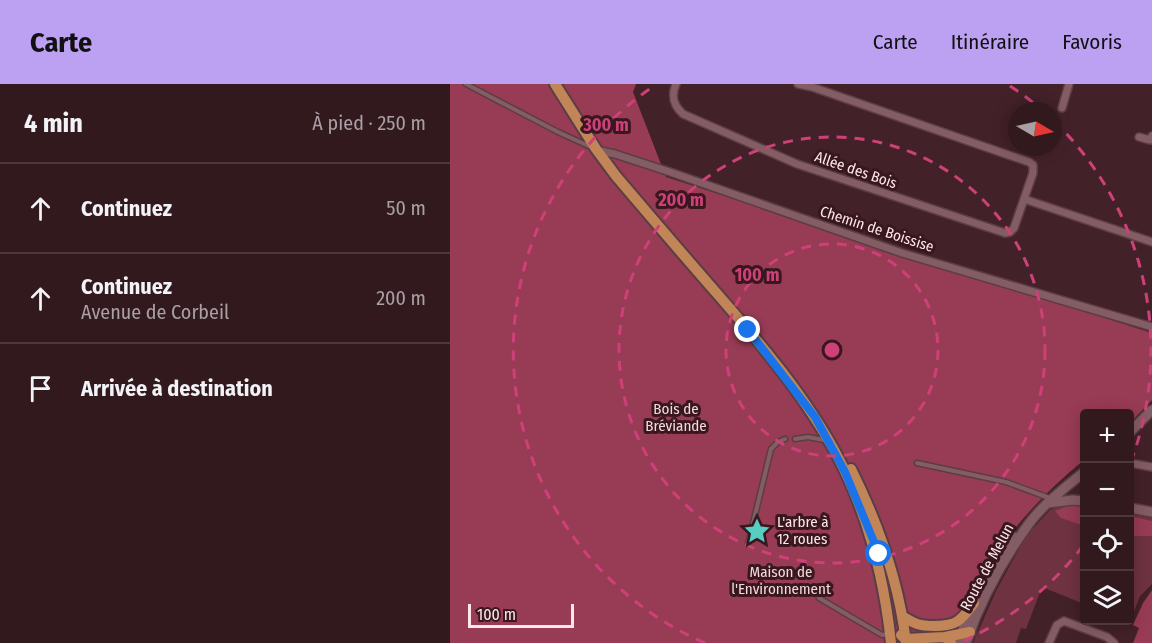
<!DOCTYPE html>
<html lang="fr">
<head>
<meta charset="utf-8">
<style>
	:root { --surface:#32191e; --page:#3d262b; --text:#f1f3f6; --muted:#a8a0a4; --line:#4d383c; --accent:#bca0f2 }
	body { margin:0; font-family:"Fira Sans Condensed",sans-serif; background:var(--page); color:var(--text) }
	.controls { position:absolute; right:18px; bottom:18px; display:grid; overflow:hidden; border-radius:6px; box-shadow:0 3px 15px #0003 }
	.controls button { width:54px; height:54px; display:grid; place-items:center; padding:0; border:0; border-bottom:2px solid var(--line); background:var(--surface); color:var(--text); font:30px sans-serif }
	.compass { position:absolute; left:558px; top:18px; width:54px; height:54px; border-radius:50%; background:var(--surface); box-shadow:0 3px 15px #0003; rotate:99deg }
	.scale { position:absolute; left:18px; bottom:15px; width:106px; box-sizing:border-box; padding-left:6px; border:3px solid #fee6ea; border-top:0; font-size:16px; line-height:21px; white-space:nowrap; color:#fee6ea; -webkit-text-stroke:4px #38171f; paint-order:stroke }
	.stop { position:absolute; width:18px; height:18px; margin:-14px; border:4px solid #1a73e8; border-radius:50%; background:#fff }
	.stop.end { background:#1a73e8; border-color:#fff; box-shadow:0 2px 6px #0008 }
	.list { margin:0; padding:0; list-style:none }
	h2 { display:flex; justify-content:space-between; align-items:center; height:78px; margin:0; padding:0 24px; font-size:26px }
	h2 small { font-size:20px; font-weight:400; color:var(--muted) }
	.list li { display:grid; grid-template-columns:39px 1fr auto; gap:18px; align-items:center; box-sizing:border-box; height:90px; padding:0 24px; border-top:2px solid var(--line) }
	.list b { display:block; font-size:22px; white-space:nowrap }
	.list p { margin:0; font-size:20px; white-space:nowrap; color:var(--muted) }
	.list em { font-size:20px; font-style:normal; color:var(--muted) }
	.icon { flex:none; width:33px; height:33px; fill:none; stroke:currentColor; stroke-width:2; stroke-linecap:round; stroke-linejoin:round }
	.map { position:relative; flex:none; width:702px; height:559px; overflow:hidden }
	header { display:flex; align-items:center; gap:36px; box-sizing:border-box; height:84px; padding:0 30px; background:var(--accent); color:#111 }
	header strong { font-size:28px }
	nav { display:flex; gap:33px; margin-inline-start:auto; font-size:21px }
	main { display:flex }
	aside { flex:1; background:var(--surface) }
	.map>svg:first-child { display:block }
	.green { fill:#6f3241 }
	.forest { fill:#983b54 }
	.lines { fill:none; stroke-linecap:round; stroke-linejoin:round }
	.lane-casing { stroke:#5b3d45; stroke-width:7 }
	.street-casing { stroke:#5b3d45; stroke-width:10 }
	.secondary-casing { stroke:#5b3d45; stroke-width:12 }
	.primary-casing { stroke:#5b3d45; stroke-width:14 }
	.lane { stroke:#845c63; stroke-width:4 }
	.street { stroke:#845c63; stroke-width:7 }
	.secondary { stroke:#845c63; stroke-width:9 }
	.primary { stroke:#c18558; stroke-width:10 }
	.route { stroke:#1a73e8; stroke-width:8 }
	.ring { fill:none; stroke:#ce4178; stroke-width:3; stroke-dasharray:10 8 }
	.labels { text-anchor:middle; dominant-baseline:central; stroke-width:6; stroke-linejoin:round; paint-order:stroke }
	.street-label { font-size:15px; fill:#fee6ea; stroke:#38171f }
	.park-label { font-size:15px; fill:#f3d8dc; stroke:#38171f }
	.poi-label { font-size:15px; fill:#fee6ea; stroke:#38171f; text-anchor:start }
	.centre { fill:#ce4178; stroke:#38171f; stroke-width:3 }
	.ring-label { font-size:18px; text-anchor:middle; font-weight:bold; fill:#ce4178; stroke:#38171f; stroke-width:6; stroke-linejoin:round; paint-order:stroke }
</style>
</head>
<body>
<header>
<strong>Carte</strong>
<nav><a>Carte</a><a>Itinéraire</a><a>Favoris</a></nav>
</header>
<main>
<aside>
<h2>4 min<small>À pied · 250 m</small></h2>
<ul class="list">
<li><svg class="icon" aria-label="ahead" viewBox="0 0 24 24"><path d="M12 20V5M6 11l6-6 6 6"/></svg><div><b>Continuez</b></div><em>50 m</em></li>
<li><svg class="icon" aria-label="ahead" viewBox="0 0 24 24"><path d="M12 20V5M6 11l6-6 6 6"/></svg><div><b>Continuez</b><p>Avenue de Corbeil</p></div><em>200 m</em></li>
<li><svg class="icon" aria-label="arrive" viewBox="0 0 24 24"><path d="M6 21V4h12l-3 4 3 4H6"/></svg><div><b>Arrivée à destination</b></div></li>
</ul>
</aside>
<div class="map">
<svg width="702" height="559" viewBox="0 0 702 559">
	<rect width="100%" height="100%" fill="#432128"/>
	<path class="green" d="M 617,419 L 634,422 L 634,520 L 592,503 L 576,545 L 571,544 L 566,559 L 523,559 L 546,507 L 576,452 L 600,426 Z
		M 680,430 L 702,434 L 702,500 L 690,512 L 679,540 L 669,537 L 680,536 Z"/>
	<path class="forest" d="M 0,0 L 186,0 L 183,8 L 216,93 L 702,249 L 702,316 L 680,339 L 680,330 L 634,330 L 634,376 C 575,424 525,485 502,559 L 0,559 Z
		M 620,421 L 634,423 L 634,442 L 611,434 L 605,427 Z
		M 680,432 L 702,437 L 702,452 L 680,452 Z
		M 702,506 L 702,559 L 683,559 L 689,544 L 683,541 L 693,519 Z"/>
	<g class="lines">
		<g class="lane-casing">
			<path id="lane" d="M 16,0 L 108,48 L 141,63
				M 345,355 L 358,353 L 374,356
				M 467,379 L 556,398 L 602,415
				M 298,460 L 321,365 L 328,358 L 335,355
				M 369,514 L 432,551 L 439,550"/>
		</g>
		<g class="street-casing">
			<path id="street" d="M 226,0 C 221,12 223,21 233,30 L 347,80 L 555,149 L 560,148 L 564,144 L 583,89 L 583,81 L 579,78 L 362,3 L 348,0
				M 612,24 L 619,0
				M 689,53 L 700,56 L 702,52
				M 146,66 L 165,70 L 220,88 L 452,169 L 702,243
				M 574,115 L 702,158
				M 680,379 L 702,383
				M 599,559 L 607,541 L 614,537 L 657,553 L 664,559"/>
		</g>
		<g class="secondary-casing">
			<path id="secondary" d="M 680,348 L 702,326
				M 598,419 L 623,416 L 634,417
				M 680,424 L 702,428
				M 508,559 C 521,523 537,481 564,453
				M 516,559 C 530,517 552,477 578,441 C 593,420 615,404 634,388"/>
		</g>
		<g class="primary-casing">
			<path id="primary" d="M 105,0 L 146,65 L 166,92 C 200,132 235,173 270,213 C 317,267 364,323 395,387 C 420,440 435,502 441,559
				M 401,385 C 429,441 449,497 456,559
				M 452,532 C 465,540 469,542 484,542 C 508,542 511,536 524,519
				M 451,551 L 455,555 L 495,553 L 501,559
				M 495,553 L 520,548"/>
		</g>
		<use href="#lane" class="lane"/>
		<use href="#street" class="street"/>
		<use href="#secondary" class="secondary"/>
		<use href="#primary" class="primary"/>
	</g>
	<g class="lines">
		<path class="route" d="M 298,246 L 365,333 L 395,388 L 429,470"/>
	</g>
	<g class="ring">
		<circle cx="382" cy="266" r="106"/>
		<circle cx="382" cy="266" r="213"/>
		<path d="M633 462A319 319 0 0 1 509 559M255 559A319 319 0 0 1 204 2M560 2A319 319 0 0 1 591 25M604 37A319 319 0 0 1 680 380"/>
	</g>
	<defs>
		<g id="sight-bare" transform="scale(2.07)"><path d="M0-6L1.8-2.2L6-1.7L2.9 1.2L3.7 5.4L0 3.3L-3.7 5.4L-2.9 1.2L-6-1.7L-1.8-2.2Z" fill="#56cec2" stroke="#38171f" stroke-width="2.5" paint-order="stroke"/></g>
	</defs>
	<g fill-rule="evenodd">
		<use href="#sight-bare" x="307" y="447"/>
	</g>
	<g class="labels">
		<g class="street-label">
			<text transform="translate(406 86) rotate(19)">Allée des Bois</text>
			<text transform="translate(427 145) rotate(18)">Chemin de Boissise</text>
			<text transform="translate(537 483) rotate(-62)">Route de Melun</text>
		</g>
		<g class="park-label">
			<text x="226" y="325">Bois de<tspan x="226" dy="17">Bréviande</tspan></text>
			<text x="331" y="488">Maison de<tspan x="331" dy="17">l'Environnement</tspan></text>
		</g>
		<g class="poi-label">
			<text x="327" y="438">L'arbre à<tspan x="327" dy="17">12 roues</tspan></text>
		</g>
	</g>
	<circle cx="382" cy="266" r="9" class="centre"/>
	<g class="ring-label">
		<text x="156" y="47">300 m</text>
		<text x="231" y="122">200 m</text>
		<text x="307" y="197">100 m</text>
	</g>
</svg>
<div class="controls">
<button>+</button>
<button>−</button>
<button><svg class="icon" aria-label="locate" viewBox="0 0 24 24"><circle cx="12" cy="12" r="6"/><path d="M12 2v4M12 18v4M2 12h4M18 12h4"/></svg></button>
<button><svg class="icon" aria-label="layers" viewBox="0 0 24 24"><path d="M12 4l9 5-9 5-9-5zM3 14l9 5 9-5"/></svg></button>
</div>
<svg class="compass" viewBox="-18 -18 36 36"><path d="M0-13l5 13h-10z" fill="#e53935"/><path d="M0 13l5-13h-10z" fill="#a8a0a4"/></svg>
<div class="scale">100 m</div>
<div class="stop" style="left:429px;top:470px"></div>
<div class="stop end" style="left:298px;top:246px"></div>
</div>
</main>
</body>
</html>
